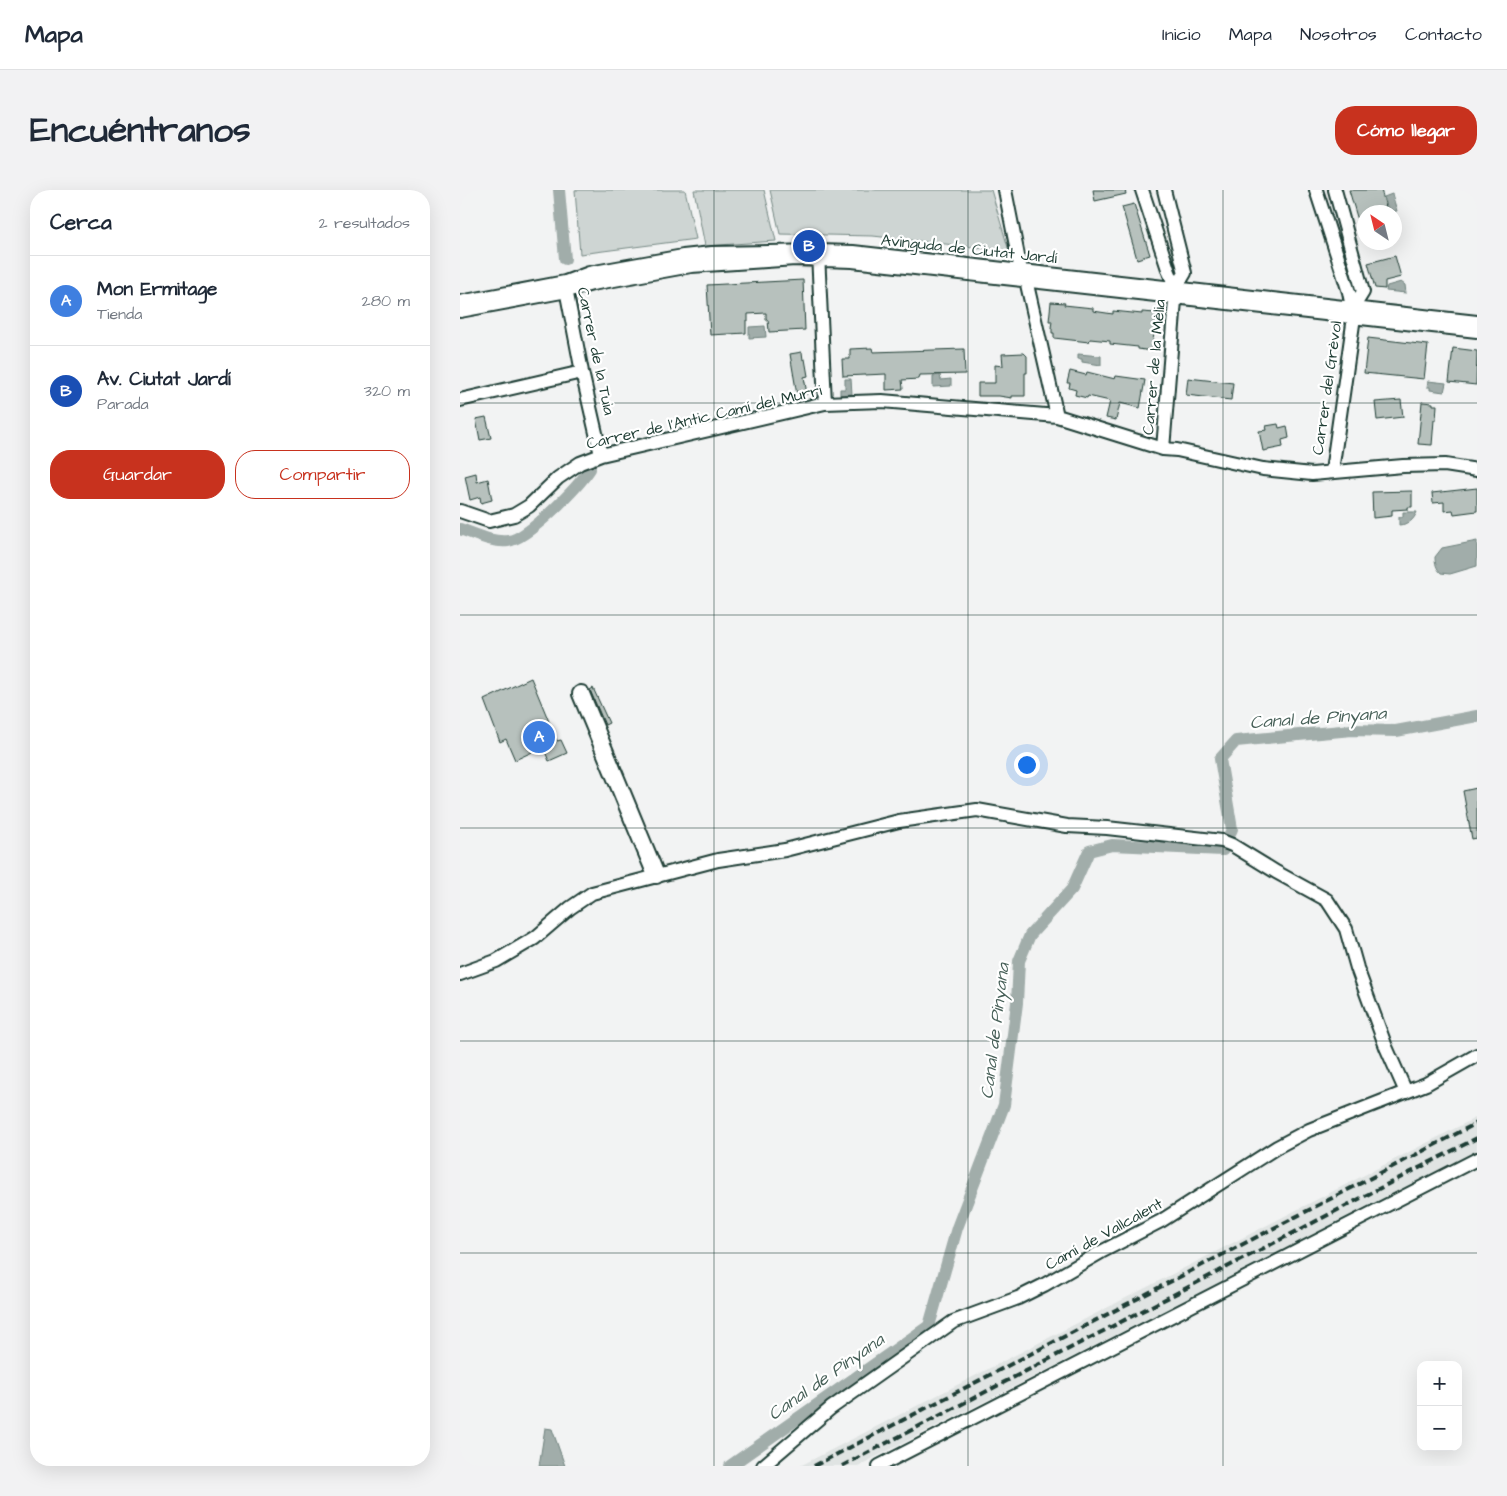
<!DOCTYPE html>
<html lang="es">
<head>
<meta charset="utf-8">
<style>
	:root { --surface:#fff; --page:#f2f2f3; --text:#1f2937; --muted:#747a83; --line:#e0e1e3; --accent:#c8321e }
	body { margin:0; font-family:"Architects Daughter",sans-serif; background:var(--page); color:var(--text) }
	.controls { position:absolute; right:15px; bottom:15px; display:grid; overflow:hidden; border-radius:10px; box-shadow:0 5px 20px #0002 }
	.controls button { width:45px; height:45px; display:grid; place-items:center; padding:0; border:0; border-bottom:1px solid var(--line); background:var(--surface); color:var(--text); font:25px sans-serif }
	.compass { position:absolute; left:897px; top:15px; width:45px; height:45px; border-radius:50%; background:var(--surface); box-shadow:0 5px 20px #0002; rotate:325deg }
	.you { position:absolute; left:566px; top:574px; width:18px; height:18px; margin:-12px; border:4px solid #fff; border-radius:50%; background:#1a73e8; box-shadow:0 0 0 8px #1a73e833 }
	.badge { display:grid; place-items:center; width:32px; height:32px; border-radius:50%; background:var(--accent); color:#fff; font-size:16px; font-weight:700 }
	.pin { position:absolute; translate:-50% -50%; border:2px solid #fff; box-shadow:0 1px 5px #0006 }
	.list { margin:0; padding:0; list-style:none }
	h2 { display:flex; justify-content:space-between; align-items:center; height:65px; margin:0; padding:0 20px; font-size:21px }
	h2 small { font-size:16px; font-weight:400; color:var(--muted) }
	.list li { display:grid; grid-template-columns:32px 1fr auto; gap:15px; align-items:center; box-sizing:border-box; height:90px; padding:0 20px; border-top:1px solid var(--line) }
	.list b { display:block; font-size:19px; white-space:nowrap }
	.list p { margin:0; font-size:16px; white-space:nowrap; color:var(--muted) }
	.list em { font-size:16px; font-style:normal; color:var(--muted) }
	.actions { display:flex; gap:10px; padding:15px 20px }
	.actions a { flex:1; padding:11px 0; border:1px solid var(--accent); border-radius:20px; text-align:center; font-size:18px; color:var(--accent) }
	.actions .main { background:var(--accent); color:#fff }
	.map { position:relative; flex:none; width:1017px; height:1276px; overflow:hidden; border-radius:20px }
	header { display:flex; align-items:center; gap:30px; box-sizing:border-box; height:70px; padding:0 25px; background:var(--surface); border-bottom:1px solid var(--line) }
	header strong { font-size:24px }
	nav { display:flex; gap:28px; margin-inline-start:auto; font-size:18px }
	.intro { display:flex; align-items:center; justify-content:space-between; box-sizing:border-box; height:120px; padding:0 30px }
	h1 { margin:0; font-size:35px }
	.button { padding:12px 22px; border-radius:20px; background:var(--accent); color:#fff; font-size:18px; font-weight:700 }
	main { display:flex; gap:30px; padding:0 30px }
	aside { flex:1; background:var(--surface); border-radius:20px; box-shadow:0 5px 20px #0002 }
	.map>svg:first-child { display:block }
	.built { fill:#e0e4e3 }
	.green { fill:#ced5d3; stroke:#768984 }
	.water { fill:#a1adaa; stroke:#6d807b }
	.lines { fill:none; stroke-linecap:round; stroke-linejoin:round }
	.canal { stroke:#a1adaa; stroke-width:12 }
	.building { fill:#b7c1bd; stroke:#1f3d34 }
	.minor-casing { stroke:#1f3d34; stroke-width:16 }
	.tertiary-casing { stroke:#1f3d34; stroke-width:20 }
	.minor { stroke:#fff; stroke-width:12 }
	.tertiary { stroke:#fff; stroke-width:16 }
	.rail { stroke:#1f3d34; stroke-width:4; stroke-dasharray:8 4; stroke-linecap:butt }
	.grid { fill:none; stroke:#1f3d34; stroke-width:1; stroke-opacity:0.55 }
	.labels { text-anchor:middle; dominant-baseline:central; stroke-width:4.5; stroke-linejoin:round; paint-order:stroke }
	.street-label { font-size:16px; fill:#1f3d34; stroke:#fff }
	.water-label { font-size:18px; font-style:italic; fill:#465f57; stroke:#fff }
</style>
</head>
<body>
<header>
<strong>Mapa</strong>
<nav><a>Inicio</a><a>Mapa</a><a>Nosotros</a><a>Contacto</a></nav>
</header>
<div class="intro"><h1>Encuéntranos</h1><a class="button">Cómo llegar</a></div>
<main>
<aside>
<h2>Cerca<small>2 resultados</small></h2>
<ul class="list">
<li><span class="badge" style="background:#3f7fe0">A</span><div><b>Mon Ermitage</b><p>Tienda</p></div><em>280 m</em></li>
<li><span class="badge" style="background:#1a4fb4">B</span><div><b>Av. Ciutat Jardí</b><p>Parada</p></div><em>320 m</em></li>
</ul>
<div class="actions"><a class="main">Guardar</a><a>Compartir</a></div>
</aside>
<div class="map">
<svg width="1017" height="1276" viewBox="0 0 1017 1276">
	<rect width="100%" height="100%" fill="#f2f3f3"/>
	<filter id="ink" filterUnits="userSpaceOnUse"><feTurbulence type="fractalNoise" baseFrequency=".02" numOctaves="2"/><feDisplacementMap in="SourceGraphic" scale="10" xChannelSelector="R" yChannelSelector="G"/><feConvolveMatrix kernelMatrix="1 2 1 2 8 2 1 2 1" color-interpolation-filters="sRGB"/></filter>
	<g filter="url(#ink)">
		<path class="built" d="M 1017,927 L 1017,961 L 398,1276 L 340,1276 Z"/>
		<path class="green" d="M 115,0 L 225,0 L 236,49 L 120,64 Z
			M 234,0 L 304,0 L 316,51 L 245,56 Z
			M 310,0 L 531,0 L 549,61 L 413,46 L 320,44 Z"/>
		<path class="water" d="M 932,4 L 937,21 L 929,22 L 924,7 Z
			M 941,92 L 945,95 L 946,103 L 926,101 L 927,96 Z
			M 305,136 L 306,147 L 289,148 L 289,137 Z
			M 618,164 L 641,166 L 641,175 L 622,172 L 622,169 L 618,169 Z
			M 480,185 L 481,190 L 491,189 L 491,196 L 473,197 L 473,186 Z
			M 385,189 L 391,189 L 392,204 L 380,205 L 380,199 L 385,199 Z
			M 968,191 L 986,193 L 984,202 L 970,200 L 970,197 L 967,197 Z
			M 943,322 L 957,322 C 953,331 949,334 939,335 L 939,327 L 943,327 Z
			M 1017,351 L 1017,376 L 990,384 L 981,383 C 976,378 975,373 975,367 L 982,358 Z
			M 85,1238 L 92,1239 L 105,1276 L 79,1276 Z"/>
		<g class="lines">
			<path class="canal" d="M 99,0 L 105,69
				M 0,339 C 15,344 32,353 48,351 C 68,349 118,297 130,279
				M 270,1276 L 469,1136 L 497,1038 L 544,915 L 557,813 L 559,771 L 570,745 L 612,699 L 629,661 L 652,655 L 763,660 L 772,639 L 760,569 L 776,551 L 892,540 L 936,541 L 1017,526"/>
		</g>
		<path class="building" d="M 633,0 L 665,0 L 666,4 L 635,11 Z
			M 889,0 L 921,0 L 926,17 L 920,19 L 922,22 L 904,22 L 904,44 L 902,44 Z
			M 674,14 L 690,65 L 677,69 L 662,17 Z
			M 935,66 L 941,87 L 925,91 L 925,99 L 915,98 L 908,73 Z
			M 343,90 L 345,140 L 309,142 L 308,130 L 306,130 L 306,123 L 288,124 L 288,131 L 286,131 L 286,143 L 250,145 L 247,95 Z
			M 591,112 L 605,113 L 604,115 L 633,118 L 633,121 L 653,124 L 653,121 L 682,124 L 682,122 L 696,123 L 692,161 L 678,159 L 678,157 L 650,154 L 650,151 L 630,149 L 629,152 L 594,148 L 594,143 L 592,143 L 592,138 L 591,138 L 592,131 L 589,131 Z
			M 908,148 L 968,155 L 964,189 L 904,183 Z
			M 412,158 L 413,162 L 504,159 L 505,184 L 460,185 L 459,189 L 442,190 L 443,199 L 426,200 L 426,184 L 383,186 L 382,169 L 390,169 L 390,159 Z
			M 993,158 L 1017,161 L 1016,195 L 989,192 Z
			M 342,162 L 343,170 L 345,169 L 348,186 L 344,187 L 347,204 L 337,205 L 330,164 Z
			M 564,163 L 567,166 L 567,183 L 565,183 L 565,206 L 552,206 L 552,208 L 539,206 L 518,206 L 518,193 L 535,193 L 535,175 L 543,176 L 542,164 Z
			M 610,181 L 626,185 L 627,182 L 655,189 L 656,186 L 685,190 L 680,218 L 660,213 L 656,230 L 646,228 L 650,211 L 628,206 L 627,208 L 615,205 L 616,200 L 609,198 L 610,193 L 607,193 Z
			M 728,188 L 773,193 L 771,210 L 726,205 Z
			M 941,210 L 943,227 L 917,230 L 915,212 Z
			M 962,212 L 973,213 L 973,215 L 977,215 L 976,230 L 974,230 L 972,255 L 958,254 Z
			M 26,227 L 31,248 L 20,250 L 16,229 Z
			M 818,234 L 819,238 L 827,236 L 829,248 L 822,250 L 823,257 L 803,261 L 799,241 L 807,240 L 806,236 Z
			M 16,283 L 17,292 L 28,289 L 32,310 L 21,313 L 20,307 L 10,310 L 5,286 Z
			M 1017,298 L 1017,321 L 994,324 L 993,320 L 984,321 L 984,312 L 973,313 L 972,303 Z
			M 952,301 L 952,317 L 948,317 L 948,319 L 932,320 L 932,326 L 913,328 L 912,302 Z
			M 71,488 L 97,551 L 101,550 L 107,563 L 89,571 L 83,557 L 55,570 L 46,549 L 40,552 L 24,510 Z
			M 133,498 L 149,533 L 145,535 L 130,500 Z
			M 1017,598 L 1017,648 L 1012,649 L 1003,601 Z"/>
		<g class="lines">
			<g class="minor-casing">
				<path id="minor" d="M 545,0 L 561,81 L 566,90 L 597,226
					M 682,0 L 709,82 L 716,98 L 703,259
					M 704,0 L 725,83 L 716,98
					M 856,0 L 889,102 L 894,127 L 872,281
					M 875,0 L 903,102 L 893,118
					M 358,63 L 365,213
					M 105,94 L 122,182 L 141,265
					M 0,112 L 105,92 L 129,83 L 223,66 L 252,63 L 358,61 L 393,62 L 1017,132
					M 0,121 L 107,101 L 132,94 L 231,76 L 335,69 L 392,71 L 1017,141
					M 0,210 L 122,182
					M 0,321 L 29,331 L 54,325 L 69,316 L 98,288 L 120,273 L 141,265 L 365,213 L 422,211 L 597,226 L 703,259 L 717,260 L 803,279 L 852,284 L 943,276 L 985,275 L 1017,280
					M 0,784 L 36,771 L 75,748 L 110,718 L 132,703 L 258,670 L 325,660 L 439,631 L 517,620 L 607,636 L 647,638 L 762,651 L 772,655 L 816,682 L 867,710 L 886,739 L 897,778 L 926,857 L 946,902
					M 303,1276 L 371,1218 L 493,1132 L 558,1108 L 584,1095 L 641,1062 L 701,1031 L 817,957 L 849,940 L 966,894 L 1017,865
					M 419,1276 L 1017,969"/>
			</g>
			<g class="tertiary-casing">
				<path id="tertiary" d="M 121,504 L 196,685"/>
			</g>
			<use href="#minor" class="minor"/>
			<use href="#tertiary" class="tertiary"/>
			<path class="rail" d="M 354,1276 L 1017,933
				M 382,1276 L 1017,948"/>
		</g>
	</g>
	<path class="grid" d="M 254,0 L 254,1276M 508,0 L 508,1276M 763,0 L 763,1276M 0,213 L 1017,213M 0,425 L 1017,425M 0,638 L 1017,638M 0,851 L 1017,851M 0,1063 L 1017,1063"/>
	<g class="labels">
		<g class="street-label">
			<text transform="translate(509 59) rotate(6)">Avinguda de Ciutat Jardí</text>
			<text transform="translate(136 161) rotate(78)">Carrer de la Tuia</text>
			<text transform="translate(694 177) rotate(-85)">Carrer de la Mèlia</text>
			<text transform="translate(867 198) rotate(-82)">Carrer del Grèvol</text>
			<text transform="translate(244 227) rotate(-13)">Carrer de l'Antic Camí del Murri</text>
			<text transform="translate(644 1044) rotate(-29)">Camí de Vallcalent</text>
		</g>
		<g class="water-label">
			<text transform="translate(858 528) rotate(-4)">Canal de Pinyana</text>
			<text transform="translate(535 841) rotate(-83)">Canal de Pinyana</text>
			<text transform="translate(366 1187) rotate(-35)">Canal de Pinyana</text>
		</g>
	</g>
</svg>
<div class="controls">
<button>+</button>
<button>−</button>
</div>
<svg class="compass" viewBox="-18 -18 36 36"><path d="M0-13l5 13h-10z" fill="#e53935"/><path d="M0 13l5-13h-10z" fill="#747a83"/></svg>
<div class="you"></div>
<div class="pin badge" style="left:79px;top:547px;background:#3f7fe0">A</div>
<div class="pin badge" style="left:349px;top:56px;background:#1a4fb4">B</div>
</div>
</main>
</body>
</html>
